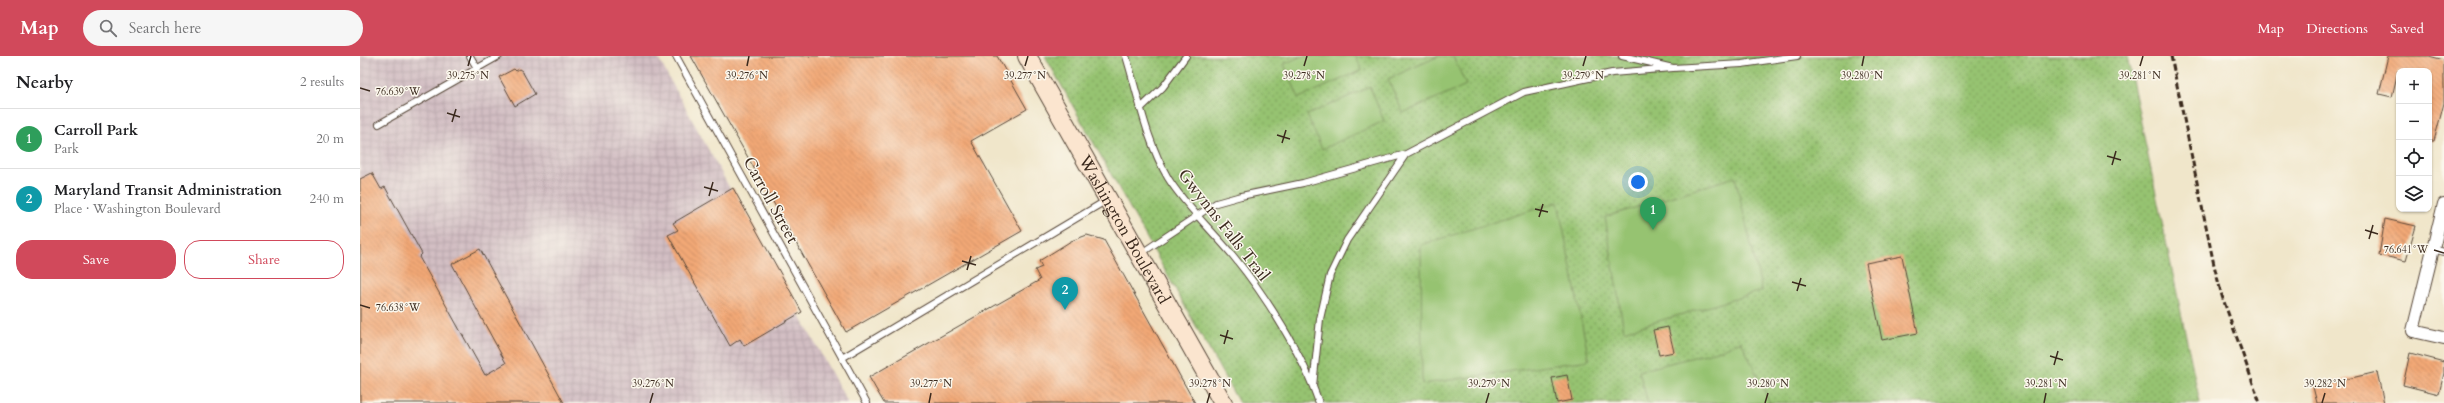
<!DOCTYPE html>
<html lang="en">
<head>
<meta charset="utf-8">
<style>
	:root { --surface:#fff; --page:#f6f6f6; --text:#202124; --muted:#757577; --line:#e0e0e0; --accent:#d1495b }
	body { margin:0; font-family:Cardo,serif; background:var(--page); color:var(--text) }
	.controls { position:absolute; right:12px; top:12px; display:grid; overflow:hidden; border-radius:8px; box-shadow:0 1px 3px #0004 }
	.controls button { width:36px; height:36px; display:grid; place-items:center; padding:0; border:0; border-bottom:1px solid var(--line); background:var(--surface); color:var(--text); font:20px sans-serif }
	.you { position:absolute; left:1278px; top:126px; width:14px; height:14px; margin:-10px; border:3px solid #fff; border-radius:50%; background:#1a73e8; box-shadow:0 0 0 6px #1a73e833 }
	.badge { display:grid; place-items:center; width:26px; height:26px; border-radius:50%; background:var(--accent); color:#fff; font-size:13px; font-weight:700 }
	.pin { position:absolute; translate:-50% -33px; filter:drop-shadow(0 1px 2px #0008) }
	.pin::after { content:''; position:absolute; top:21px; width:14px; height:12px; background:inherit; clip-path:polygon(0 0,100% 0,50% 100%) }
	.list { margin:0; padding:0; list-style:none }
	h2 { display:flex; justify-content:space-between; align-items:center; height:52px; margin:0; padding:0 16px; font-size:17px }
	h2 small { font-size:13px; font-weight:400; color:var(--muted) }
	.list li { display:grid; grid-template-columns:26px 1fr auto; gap:12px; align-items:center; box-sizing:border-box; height:60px; padding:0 16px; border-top:1px solid var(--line) }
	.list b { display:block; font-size:15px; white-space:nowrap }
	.list p { margin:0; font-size:13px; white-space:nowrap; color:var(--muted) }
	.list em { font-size:13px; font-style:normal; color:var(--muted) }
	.actions { display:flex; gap:8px; padding:12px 16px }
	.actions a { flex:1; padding:9px 0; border:1px solid var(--accent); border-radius:16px; text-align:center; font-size:14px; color:var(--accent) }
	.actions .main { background:var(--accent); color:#fff }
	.icon { flex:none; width:22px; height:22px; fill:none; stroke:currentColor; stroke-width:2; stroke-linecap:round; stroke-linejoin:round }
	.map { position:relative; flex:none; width:2084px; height:347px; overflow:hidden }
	header { display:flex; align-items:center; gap:24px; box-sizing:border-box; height:56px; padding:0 20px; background:var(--accent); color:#fff }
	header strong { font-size:19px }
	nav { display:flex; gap:22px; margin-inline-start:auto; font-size:14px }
	.search { width:280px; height:36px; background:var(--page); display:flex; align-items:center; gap:10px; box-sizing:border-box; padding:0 14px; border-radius:22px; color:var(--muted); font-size:15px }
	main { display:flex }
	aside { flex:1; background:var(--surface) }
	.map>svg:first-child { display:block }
	.industrial { fill:url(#industrial-grid) }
	.grass { fill:url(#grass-dots); stroke:#687648 }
	.garden { fill:#96c371; stroke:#687648 }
	.building { fill:url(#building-back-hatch) }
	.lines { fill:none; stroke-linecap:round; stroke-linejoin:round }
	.lane-casing { stroke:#564638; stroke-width:8 }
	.street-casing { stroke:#564638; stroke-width:14 }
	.secondary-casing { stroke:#564638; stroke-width:20 }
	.lane { stroke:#fff; stroke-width:6 }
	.street { stroke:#fff; stroke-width:12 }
	.secondary { stroke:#fbe5cf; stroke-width:18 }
	.rail { stroke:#3b2a1e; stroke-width:3; stroke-dasharray:6 3; stroke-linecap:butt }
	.ticks { fill:none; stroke:#3b2a1e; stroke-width:1.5 }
	.labels { text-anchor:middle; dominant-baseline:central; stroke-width:3; stroke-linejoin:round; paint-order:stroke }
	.street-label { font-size:17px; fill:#3b2a1e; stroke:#fbf7ec }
	.ticks-label { font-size:10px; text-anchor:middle; fill:#3b2a1e; stroke:#fbf7ec; stroke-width:3; stroke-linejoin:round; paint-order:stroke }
</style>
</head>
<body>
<header>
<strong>Map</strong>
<div class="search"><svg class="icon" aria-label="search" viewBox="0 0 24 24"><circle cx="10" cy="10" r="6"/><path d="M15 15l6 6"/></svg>Search here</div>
<nav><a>Map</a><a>Directions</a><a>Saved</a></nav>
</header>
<main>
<aside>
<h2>Nearby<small>2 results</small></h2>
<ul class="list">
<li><span class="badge" style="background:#2e9e5b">1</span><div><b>Carroll Park</b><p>Park</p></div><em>20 m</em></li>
<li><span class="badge" style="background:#0f9aa8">2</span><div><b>Maryland Transit Administration</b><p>Place · Washington Boulevard</p></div><em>240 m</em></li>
</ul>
<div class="actions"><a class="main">Save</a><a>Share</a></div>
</aside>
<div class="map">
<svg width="2084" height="347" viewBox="0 0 2084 347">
	<defs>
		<pattern id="industrial-grid" width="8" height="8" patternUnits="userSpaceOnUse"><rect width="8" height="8" fill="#d2bec3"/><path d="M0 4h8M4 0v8" fill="none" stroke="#b5a3a7"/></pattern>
		<pattern id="grass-dots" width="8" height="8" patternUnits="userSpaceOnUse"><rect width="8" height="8" fill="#96c371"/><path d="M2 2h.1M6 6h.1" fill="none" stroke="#7c9f5c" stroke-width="1.8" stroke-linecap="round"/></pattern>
		<pattern id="building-back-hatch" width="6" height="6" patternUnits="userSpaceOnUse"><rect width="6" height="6" fill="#f2a876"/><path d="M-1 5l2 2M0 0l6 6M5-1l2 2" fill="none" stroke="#c58960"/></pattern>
	</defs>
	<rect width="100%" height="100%" fill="#fbf7ec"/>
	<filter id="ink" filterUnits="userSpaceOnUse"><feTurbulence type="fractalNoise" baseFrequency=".025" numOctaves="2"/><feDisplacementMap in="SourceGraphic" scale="8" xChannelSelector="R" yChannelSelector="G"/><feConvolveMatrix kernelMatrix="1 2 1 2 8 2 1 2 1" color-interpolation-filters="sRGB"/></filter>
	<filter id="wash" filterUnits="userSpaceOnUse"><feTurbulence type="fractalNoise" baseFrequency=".012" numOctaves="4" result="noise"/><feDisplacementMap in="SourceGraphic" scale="16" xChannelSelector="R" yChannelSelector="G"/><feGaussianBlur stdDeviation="0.9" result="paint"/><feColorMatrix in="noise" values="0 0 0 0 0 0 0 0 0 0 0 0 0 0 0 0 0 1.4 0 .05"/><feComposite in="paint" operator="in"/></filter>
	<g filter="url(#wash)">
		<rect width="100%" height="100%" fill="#f0e6ca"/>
		<path class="industrial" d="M 0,0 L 297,0 L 488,347 L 0,347 Z"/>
		<path class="grass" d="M 685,0 L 1767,0 L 1840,347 L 879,347 Z"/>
		<path class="garden" d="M 942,0 L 996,0 L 1002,14 L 939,42 L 924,8 Z
			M 1079,0 L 1093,0 L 1106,29 L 1043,57 L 1028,23 Z
			M 1010,31 L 1024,65 L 962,93 L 947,59 Z
			M 1375,121 L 1402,235 L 1264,275 L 1245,161 Z
			M 1198,146 L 1229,304 L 1062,328 L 1061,189 Z
			M 1381,285 L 1410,347 L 1288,347 L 1279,315 L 1361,294 Z"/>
		<g id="blocks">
			<path class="building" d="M 331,0 L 637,0 L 667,53 L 611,85 L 662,175 L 486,276 Z
				M 2028,0 L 2069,0 L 2084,4 L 2084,47 L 2074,85 L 2069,85 L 2069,15 L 2038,15 L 2032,41 L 2019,38 Z
				M 154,13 L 156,15 L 159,13 L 162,15 L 175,38 L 155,50 L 139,21 Z
				M 12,117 L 21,133 L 25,131 L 62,198 L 59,201 L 125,319 L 146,307 L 92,208 L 120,193 L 204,347 L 0,347 L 0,123 Z
				M 373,132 L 442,256 L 384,290 L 380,283 L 370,290 L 308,179 L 318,174 L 313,167 Z
				M 2025,163 L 2056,170 L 2046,205 L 2019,199 Z
				M 727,179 L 744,184 L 835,347 L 524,347 L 509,321 L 680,224 L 675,214 L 682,211 L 679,205 L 711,185 Z
				M 1542,200 L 1558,277 L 1522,284 L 1506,207 Z
				M 1308,271 L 1314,296 L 1299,299 L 1293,274 Z
				M 2050,297 L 2084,306 L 2084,317 L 2079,338 L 2043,329 Z
				M 2017,316 L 2024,347 L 1957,347 L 1953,331 Z
				M 1207,319 L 1212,344 L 1197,347 L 1192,322 Z"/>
		</g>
	</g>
	<g filter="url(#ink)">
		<use href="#blocks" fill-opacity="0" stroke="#564638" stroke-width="1"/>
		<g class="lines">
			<g class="lane-casing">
				<path id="lane" d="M 110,0 L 117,12
					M 316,0 L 507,347
					M 766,0 C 779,42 786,84 808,122 C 826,151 853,175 874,201 C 906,240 943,299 959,347
					M 1262,0 L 1313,12 L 1382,8 L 1437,0
					M 780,53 L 803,31 L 826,0
					M 19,68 L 139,0
					M 2073,193 L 2084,196
					M 780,198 L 856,147 L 881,140 L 943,127 L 1046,98
					M 482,302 L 747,144
					M 953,330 L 960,263 L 970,219 L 987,184 L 1046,98 L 1164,36 L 1252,17 L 1313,12"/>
			</g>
			<g class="street-casing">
				<path id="street" d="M 2084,148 L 2053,275 L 2084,282"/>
			</g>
			<g class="secondary-casing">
				<g id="secondary">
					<path id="s1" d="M 667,0 L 863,347"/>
				</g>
			</g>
			<use href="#lane" class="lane"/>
			<use href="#street" class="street"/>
			<use href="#secondary" class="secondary"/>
			<path class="rail" d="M 1811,0 L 1854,209 L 1862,240 L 1900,347"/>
		</g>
	</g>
	<path class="ticks" d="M 108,10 L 111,0M 387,10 L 389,0M 665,10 L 668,0M 944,10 L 947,0M 1223,10 L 1226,0M 1502,10 L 1504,0M 1780,10 L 1783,0M 0,32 L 10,35M 87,57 L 100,61M 92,66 L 96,53M 917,79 L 930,83M 922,87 L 926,74M 1747,100 L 1761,104M 1752,109 L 1756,95M 344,131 L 358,135M 349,140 L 353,126M 1175,153 L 1188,156M 1179,161 L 1183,148M 2005,174 L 2018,178M 2009,183 L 2013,169M 2074,194 L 2084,197M 602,205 L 616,209M 607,214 L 611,200M 1432,226 L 1446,230M 1437,235 L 1441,222M 0,249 L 10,252M 860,279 L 873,283M 864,288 L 868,274M 1690,300 L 1703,304M 1694,309 L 1698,295M 290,347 L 293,337M 569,347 L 571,337M 847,347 L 850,337M 1126,347 L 1129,337M 1405,347 L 1408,337M 1684,347 L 1686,337M 1962,347 L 1965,337"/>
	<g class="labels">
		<g class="street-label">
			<text transform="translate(411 144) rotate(61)">Carroll Street</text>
			<text transform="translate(864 169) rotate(52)">Gwynns Falls Trail</text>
			<text stroke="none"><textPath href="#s1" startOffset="199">Washington Boulevard</textPath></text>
		</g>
	</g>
	<g class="ticks-label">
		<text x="108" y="23">39.275°N</text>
		<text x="387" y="23">39.276°N</text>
		<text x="665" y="23">39.277°N</text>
		<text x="944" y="23">39.278°N</text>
		<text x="1223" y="23">39.279°N</text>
		<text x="1502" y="23">39.280°N</text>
		<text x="1780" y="23">39.281°N</text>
		<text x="38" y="39">76.639°W</text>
		<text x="2046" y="197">76.641°W</text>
		<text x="38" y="255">76.638°W</text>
		<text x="293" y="331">39.276°N</text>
		<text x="571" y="331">39.277°N</text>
		<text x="850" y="331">39.278°N</text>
		<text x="1686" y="331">39.281°N</text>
		<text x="1129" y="331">39.279°N</text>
		<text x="1408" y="331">39.280°N</text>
		<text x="1965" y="331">39.282°N</text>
	</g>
</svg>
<div class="controls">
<button>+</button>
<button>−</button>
<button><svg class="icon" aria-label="locate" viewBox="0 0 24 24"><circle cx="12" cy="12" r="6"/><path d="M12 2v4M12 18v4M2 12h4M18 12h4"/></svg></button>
<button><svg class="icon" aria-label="layers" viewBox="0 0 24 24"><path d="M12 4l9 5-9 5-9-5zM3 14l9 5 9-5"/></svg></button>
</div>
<div class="you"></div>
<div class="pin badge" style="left:1293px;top:174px;background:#2e9e5b">1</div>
<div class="pin badge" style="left:705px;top:254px;background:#0f9aa8">2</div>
</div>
</main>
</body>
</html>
